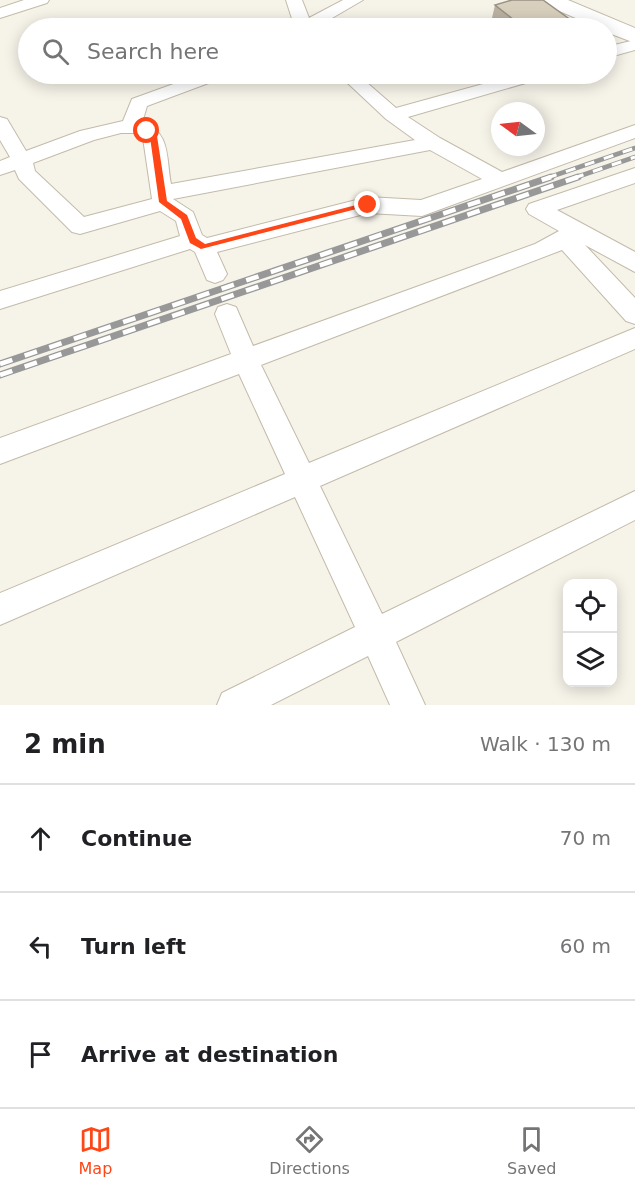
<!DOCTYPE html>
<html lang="en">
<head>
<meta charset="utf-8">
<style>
	:root { --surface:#fff; --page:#f6f6f6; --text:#202124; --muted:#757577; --line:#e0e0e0; --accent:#ff4617 }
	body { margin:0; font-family:"DejaVu Sans",sans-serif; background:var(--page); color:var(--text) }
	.controls { position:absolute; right:18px; bottom:18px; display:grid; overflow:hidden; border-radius:12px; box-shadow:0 3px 15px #0003 }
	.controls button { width:54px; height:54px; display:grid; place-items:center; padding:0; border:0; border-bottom:2px solid var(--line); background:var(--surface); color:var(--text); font:30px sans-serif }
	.compass { position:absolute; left:491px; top:102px; width:54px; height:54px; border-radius:50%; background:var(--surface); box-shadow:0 3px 15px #0003; rotate:285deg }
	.stop { position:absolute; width:18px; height:18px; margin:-14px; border:4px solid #ff4617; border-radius:50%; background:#fff }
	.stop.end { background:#ff4617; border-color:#fff; box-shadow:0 2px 6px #0008 }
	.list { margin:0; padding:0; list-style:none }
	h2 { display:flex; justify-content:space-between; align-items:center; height:78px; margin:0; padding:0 24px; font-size:26px }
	h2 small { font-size:20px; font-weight:400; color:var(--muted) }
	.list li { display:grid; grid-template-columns:39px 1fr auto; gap:18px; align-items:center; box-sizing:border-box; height:108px; padding:0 24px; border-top:2px solid var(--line) }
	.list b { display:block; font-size:22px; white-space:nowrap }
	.list em { font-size:20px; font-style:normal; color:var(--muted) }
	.icon { flex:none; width:33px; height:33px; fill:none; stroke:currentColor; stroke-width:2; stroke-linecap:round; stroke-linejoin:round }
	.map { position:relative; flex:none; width:635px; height:705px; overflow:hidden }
	.search { position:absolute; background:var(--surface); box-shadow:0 3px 15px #0003; left:18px; right:18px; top:18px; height:66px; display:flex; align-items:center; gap:15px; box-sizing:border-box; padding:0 21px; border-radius:33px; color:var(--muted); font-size:22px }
	.sheet { height:402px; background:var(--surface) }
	nav { display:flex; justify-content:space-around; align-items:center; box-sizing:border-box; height:84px; border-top:2px solid var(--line); background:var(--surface); font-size:16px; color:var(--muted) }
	nav a { display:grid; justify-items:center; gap:3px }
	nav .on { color:var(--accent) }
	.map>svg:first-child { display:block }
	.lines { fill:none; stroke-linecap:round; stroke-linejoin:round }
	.minor-casing { stroke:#c3bbaa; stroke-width:2 }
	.tertiary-casing { stroke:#c3bbaa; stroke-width:2 }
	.minor { fill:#fff; fill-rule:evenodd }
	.tertiary { fill:#fff; fill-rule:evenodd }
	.rail-far1-casing { stroke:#989898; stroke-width:4.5 }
	.rail-casing { stroke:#989898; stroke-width:7 }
	.rail-far1 { stroke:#fff; stroke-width:3; stroke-dasharray:10; stroke-linecap:butt }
	.rail { stroke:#fff; stroke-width:4.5; stroke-dasharray:13; stroke-linecap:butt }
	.wall { fill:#bbb2a3 }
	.shaded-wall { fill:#989184 }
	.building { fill:#d9cfbd; stroke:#989184; stroke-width:1.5 }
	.route { fill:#ff4617 }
</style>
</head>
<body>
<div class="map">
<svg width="635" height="705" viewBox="0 0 635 705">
	<rect width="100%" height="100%" fill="#f6f3e9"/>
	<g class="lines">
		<g class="minor-casing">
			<path id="minor" d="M 24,0 L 49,0 L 47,3 L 0,18 L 0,8 Z
				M 286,0 L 302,0 L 309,18 L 343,0 L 363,0 L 315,28 L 295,28 Z
				M 635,40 L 635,50 L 606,58 L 606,47 Z
				M 201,74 L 225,74 L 222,78 L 147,106 L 142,123 C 171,131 166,158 171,184 L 415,140 L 386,119 L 338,74 L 357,74 L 396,108 L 519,74 L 546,74 L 543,78 L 408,117 L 440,138 L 502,172 L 635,125 L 635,138 L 422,216 L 368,213 L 217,252 L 227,274 L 223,280 L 215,283 L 207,280 L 195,252 L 190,249 L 0,309 L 0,291 L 180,236 L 176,221 L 160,211 L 80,234 L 72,232 L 19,179 L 15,170 L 0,175 L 0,161 L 10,157 L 0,140 L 0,117 L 7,119 L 26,151 L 80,131 L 123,121 L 132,99 ZM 121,133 L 134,133 L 143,138 L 152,199 L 84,217 L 35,171 L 33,163 L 94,140 ZM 430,150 L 482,179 L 421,200 L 368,197 L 207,238 L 202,235 L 193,212 L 173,199 Z
				M 635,168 L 635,183 L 557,210 L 635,252 L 635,272 L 585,245 L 635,298 L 635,324 L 626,321 L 562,250 L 261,365 L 309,463 L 635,328 L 635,349 L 320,486 L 382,614 L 635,491 L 635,520 L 396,642 L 425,705 L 390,705 L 368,656 L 271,705 L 217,705 L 222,693 L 355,627 L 295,497 L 0,625 L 0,593 L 285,474 L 239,374 L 0,464 L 0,438 L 231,354 L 215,314 L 218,307 L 227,304 L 236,307 L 253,346 L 535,244 L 559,231 L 529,214 L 526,209 L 529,204 Z"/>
		</g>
		<g class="tertiary-casing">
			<path id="tertiary" d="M 540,0 L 568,0 L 635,28 L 635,43 L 606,32 L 606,28 L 599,28 L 543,4 Z"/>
		</g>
		<use href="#minor" class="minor"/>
		<use href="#tertiary" class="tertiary"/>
		<g class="rail-far1-casing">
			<path id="rail-far1" d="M 547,178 L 635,148
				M 574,178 L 635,157"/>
		</g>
		<g class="rail-casing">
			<path id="rail" d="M 0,364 L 551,177
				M 0,375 L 578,177"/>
		</g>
		<use href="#rail-far1" class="rail-far1"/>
		<use href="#rail" class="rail"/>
	</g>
	<path class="wall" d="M 495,5 L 573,28 L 505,28 L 492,18 Z"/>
	<path class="shaded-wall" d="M 575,23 L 573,28 L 559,28 Z"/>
	<path class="building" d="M 512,0 L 543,0 L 575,23 L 559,28 L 524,28 L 495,5 Z"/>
	<path class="route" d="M 145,130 L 150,130 L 157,136 L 167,201 L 187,215 L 196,238 L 205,244 L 368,202 L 372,205 L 201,249 L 190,243 L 181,219 L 159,202 L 150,137 L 145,133 Z"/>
</svg>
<div class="controls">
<button><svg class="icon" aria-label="locate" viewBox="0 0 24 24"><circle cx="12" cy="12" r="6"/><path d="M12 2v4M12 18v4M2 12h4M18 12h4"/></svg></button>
<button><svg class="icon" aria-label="layers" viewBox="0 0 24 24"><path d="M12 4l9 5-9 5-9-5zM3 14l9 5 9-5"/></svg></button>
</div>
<svg class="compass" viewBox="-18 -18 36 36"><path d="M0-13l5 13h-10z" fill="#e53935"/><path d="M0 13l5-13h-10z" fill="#757577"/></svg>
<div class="stop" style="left:147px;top:131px"></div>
<div class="stop end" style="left:368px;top:205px"></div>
<div class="search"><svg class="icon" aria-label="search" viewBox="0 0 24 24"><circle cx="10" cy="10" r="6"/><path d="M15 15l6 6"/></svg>Search here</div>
</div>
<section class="sheet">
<h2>2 min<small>Walk · 130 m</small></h2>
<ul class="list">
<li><svg class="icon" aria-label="ahead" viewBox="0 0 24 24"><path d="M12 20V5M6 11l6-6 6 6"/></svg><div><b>Continue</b></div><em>70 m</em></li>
<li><svg class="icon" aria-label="left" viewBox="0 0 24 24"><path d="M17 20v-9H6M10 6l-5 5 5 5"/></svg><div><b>Turn left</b></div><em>60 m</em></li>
<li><svg class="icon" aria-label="arrive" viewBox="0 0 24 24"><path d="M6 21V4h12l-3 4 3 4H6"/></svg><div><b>Arrive at destination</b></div></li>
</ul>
</section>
<nav>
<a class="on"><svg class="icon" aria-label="map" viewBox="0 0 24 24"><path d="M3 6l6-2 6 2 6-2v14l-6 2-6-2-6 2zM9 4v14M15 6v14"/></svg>Map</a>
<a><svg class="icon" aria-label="directions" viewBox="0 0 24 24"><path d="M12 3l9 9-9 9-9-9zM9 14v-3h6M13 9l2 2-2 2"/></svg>Directions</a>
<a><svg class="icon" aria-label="saved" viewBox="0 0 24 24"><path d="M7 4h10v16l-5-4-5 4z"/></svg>Saved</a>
</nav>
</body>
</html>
